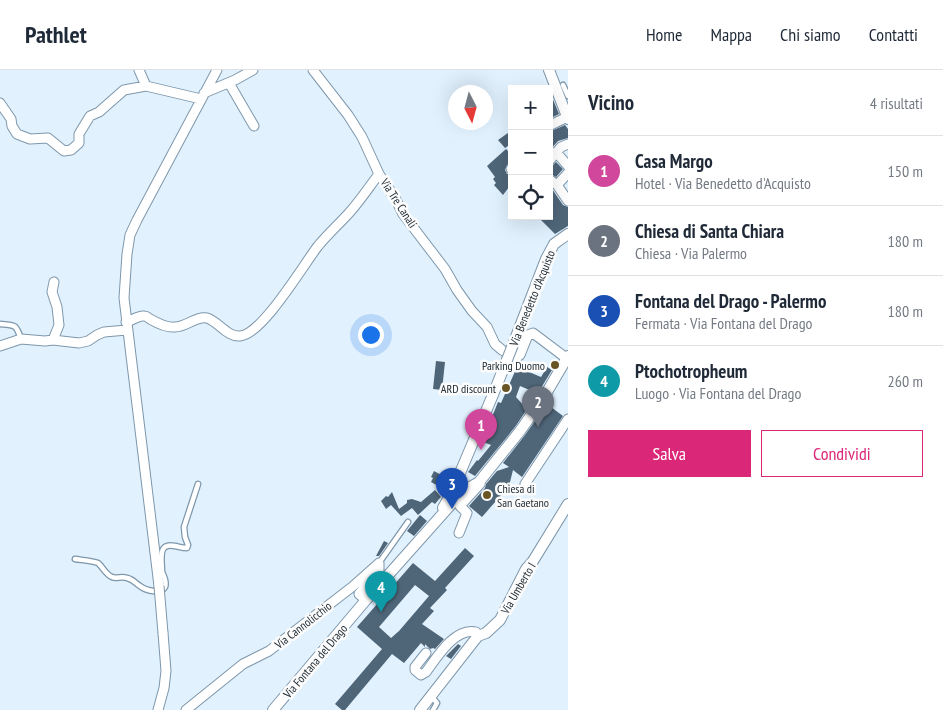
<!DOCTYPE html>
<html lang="it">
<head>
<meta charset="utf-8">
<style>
	:root { --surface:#fff; --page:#f6f6f7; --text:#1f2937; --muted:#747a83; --line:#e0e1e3; --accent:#db2777 }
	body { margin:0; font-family:"PT Sans Narrow",sans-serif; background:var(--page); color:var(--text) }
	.controls { position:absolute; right:15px; top:15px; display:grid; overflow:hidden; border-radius:0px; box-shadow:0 5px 20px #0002 }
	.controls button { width:45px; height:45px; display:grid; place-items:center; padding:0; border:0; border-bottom:1px solid var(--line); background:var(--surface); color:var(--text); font:25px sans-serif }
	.compass { position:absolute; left:448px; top:15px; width:45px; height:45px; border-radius:50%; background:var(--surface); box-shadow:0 5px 20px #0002; rotate:174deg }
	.you { position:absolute; left:370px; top:264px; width:18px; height:18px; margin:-12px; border:4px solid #fff; border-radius:50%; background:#1a73e8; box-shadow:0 0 0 8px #1a73e833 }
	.badge { display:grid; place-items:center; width:32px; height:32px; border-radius:50%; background:var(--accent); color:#fff; font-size:16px; font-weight:700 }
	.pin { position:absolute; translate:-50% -41px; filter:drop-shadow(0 1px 2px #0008) }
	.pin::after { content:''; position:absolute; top:26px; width:18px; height:15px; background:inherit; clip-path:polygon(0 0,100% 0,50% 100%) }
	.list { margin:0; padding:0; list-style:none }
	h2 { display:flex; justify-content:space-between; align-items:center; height:65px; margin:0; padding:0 20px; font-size:21px }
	h2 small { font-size:16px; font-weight:400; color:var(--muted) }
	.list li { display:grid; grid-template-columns:32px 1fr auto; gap:15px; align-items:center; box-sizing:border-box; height:70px; padding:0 20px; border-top:1px solid var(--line) }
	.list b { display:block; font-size:19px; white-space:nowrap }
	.list p { margin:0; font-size:16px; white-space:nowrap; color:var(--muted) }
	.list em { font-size:16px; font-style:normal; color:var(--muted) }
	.actions { display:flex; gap:10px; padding:15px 20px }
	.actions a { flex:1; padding:11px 0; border:1px solid var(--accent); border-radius:0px; text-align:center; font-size:18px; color:var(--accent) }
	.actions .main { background:var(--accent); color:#fff }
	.icon { flex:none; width:28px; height:28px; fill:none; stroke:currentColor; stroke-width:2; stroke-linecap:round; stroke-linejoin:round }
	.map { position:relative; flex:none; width:568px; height:640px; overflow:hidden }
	header { display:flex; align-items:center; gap:30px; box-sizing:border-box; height:70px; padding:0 25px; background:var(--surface); border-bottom:1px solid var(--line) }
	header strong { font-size:24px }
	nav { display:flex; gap:28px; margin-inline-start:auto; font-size:18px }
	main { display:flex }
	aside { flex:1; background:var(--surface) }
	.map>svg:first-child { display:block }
	.building { fill:#4f6679; fill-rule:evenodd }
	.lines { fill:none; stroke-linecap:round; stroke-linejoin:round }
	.service-casing { stroke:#7e97ab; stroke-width:7 }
	.minor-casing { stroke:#7e97ab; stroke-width:11 }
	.tertiary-casing { stroke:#7e97ab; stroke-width:12 }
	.service { stroke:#fff; stroke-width:4.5 }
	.minor { stroke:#fff; stroke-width:9 }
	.tertiary { stroke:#fff; stroke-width:10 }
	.minor-bridge-casing { stroke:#7e97ab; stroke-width:11; stroke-linecap:butt }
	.tertiary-bridge-casing { stroke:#7e97ab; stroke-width:12; stroke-linecap:butt }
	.minor-bridge { stroke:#fff; stroke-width:9 }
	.tertiary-bridge { stroke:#fff; stroke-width:10 }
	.poi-dot { fill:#695423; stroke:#fcfcfc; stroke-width:2 }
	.labels { text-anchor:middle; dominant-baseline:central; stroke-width:5; stroke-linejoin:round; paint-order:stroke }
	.street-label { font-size:12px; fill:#232d35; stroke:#fcfcfc }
	.poi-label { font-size:12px; fill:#232d35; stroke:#fcfcfc; text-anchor:end }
</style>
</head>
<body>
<header>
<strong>Pathlet</strong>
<nav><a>Home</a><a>Mappa</a><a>Chi siamo</a><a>Contatti</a></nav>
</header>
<main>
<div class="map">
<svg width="568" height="640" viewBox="0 0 568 640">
	<rect width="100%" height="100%" fill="#e1f1fe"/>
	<path class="building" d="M 549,20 L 559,44 L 549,49 Z
		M 565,55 L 568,59 L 568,68 L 558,71 L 549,81 L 549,62 Z
		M 512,60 L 512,73 L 505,78 L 498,70 Z
		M 506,79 L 512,85 L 512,92 L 507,95 L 505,100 L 507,104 L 512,105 L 512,113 L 503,125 L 494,115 L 496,113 L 493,109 L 495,107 L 487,96 Z
		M 556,92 L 563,99 L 556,107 L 549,103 L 549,97 L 553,95 Z
		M 549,117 L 552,119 L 563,135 L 568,137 L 568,156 L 555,164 L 537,146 L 549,146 Z
		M 436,291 L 445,292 L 442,320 L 433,319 Z
		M 517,297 L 541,307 L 547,297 L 552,300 L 538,323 L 515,357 L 475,406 L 468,402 L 477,390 L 478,391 L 491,375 L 483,372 L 485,367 L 484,367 L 498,332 L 501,333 ZM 520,316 L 532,321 L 524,336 L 516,327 Z
		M 547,334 L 563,346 L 522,407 L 513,400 L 509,416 L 482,447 L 469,436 L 485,418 L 486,414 L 497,401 L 509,397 L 503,393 L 525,365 Z
		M 434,401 L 443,406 L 442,408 L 445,410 L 440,417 L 431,412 L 433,408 L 431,407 Z
		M 435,420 L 441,427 L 440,428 L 435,434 L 432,432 L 418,445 L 412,438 L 401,446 L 391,435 L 386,439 L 381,431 L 386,426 L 388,427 L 392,422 L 399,439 L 407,433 L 407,430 L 412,429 L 421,432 Z
		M 420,445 L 427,451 L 414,466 L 407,461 Z
		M 384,471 L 388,473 L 379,486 L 376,486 Z
		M 465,478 L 474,486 L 445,518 L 447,520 L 430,538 L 434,541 L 422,554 L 444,569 L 435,579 L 433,578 L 430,579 L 425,574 L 425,577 L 421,573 L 404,593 L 392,584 L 345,640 L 342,640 L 335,634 L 382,579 L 357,557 L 413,493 L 435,511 ZM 415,515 L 429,526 L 399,561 L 391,568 L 379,557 Z
		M 458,574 L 461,576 L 451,589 L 446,586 Z"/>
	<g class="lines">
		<g class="service-casing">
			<path id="service" d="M 563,15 L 568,26
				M 0,254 C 15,255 16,254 21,269
				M 75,489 C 81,490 93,491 98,493 C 103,497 105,504 112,507 C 116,509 122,506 127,508 C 133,509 135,513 140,516 C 145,520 161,525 165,517 C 167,512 164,506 162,502 L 157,502
				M 379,493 L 408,452
				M 162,502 C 162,490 157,472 175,476 C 180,477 182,478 187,478 L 188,475 L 185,467 L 184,457 L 198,414
				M 432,627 L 437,633 L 433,640"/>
		</g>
		<g class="minor-casing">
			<path id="minor" d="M 139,0 L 146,16
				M 313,0 L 348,45 L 362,67 L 379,104 L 395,128 L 403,144 L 445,199 L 457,220 L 472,241 L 487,257 L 495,274 L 502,280 L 516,288 L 520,285 L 528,265 L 533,263 L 566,288
				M 229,13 L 254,56
				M 204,23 L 235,10 L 253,0
				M 0,33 L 11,49 L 12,56 L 17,64 L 30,69 L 48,68 L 64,81 L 71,80 L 79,73 L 79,64 L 90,46 L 99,42 L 124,20 L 146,16 L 201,29
				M 549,56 L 567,47
				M 556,82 L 568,96
				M 549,91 L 561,77 L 568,74
				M 511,99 L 512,98
				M 549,109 L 557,115 L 568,131
				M 557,115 L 568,103
				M 126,252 C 132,251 138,245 144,246 C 147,246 147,247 150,249 C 157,253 167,258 175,257 C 186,257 196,246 207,248 C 219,252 227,267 240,266 C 262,265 304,194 318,176 C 328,164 339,154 349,143 C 360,131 369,117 379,104
				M 53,270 L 59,255 L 57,237 L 52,222 L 54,212
				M 0,276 L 21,269 L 45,271 L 53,270 L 79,273 L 88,271 L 97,265 L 104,262 L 127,260
				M 525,414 L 568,349
				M 459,463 L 467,443 L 460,436 L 480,414 L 479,413
				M 159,516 L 124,228 L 127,184 L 130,165 L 137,150 L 217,0
				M 426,583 L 415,597 L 415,600 L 421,605 L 426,602 C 437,587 455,557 476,562 L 478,566
				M 158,640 L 164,618 L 166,601 L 163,563
				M 186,640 L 243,594 L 269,581 L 352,517 L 379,493 L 379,500 L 359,524 L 366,530"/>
		</g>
		<g class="tertiary-casing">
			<path id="tertiary" d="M 549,0 L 568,49
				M 514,272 L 546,189 L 554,174 L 568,164
				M 443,438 C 448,429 458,412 460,403 L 492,327 L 507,290
				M 273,640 L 366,530 L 463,421 L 479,412 L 520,361 L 544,327 L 568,286
				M 420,640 L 474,571 L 478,566 L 486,563 L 500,550 L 526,499 L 533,491 L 568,434"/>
		</g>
		<use href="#service" class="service"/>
		<use href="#minor" class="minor"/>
		<use href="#tertiary" class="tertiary"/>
		<g class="minor-bridge-casing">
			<path id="minor-bridge" d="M 159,516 L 163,563"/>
		</g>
		<g class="tertiary-bridge-casing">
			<path id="tertiary-bridge" d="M 507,290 L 514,272"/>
		</g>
		<use href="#minor-bridge" class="minor-bridge"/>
		<use href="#tertiary-bridge" class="tertiary-bridge"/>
	</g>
	<g class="poi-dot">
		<circle cx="555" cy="295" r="5"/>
		<circle cx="506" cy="318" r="5"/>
		<circle cx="487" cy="425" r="5"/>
	</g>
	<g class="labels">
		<g class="street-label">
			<text transform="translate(399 133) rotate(57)">Via Tre Canali</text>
			<text transform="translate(532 228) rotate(-68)">Via Benedetto d'Acquisto</text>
			<text transform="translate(518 518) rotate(-60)">Via Umberto I</text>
			<text transform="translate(303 555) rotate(-38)">Via Cannolicchio</text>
			<text transform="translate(315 591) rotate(-50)">Via Fontana del Drago</text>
		</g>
		<g class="poi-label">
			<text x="545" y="295">Parking Duomo</text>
			<text x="496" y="318">ARD discount</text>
			<text x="497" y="418" text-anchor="start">Chiesa di<tspan x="497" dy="14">San Gaetano</tspan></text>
		</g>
	</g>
</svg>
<div class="controls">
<button>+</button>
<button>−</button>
<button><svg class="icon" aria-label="locate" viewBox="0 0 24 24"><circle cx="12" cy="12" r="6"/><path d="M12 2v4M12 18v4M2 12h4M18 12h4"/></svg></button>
</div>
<svg class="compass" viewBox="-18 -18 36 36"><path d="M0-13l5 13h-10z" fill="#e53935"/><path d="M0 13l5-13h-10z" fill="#747a83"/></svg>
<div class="you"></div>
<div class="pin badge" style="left:481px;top:380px;background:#d1479c">1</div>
<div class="pin badge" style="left:538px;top:357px;background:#6b7280">2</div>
<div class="pin badge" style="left:452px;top:439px;background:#1a4fb4">3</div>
<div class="pin badge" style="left:381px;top:542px;background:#0f9aa8">4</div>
</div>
<aside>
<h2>Vicino<small>4 risultati</small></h2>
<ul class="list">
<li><span class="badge" style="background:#d1479c">1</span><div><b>Casa Margo</b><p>Hotel · Via Benedetto d'Acquisto</p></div><em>150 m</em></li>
<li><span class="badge" style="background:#6b7280">2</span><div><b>Chiesa di Santa Chiara</b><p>Chiesa · Via Palermo</p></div><em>180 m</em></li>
<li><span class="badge" style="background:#1a4fb4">3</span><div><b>Fontana del Drago - Palermo</b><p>Fermata · Via Fontana del Drago</p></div><em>180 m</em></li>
<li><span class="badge" style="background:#0f9aa8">4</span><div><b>Ptochotropheum</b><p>Luogo · Via Fontana del Drago</p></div><em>260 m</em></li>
</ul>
<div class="actions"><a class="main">Salva</a><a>Condividi</a></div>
</aside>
</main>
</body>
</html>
